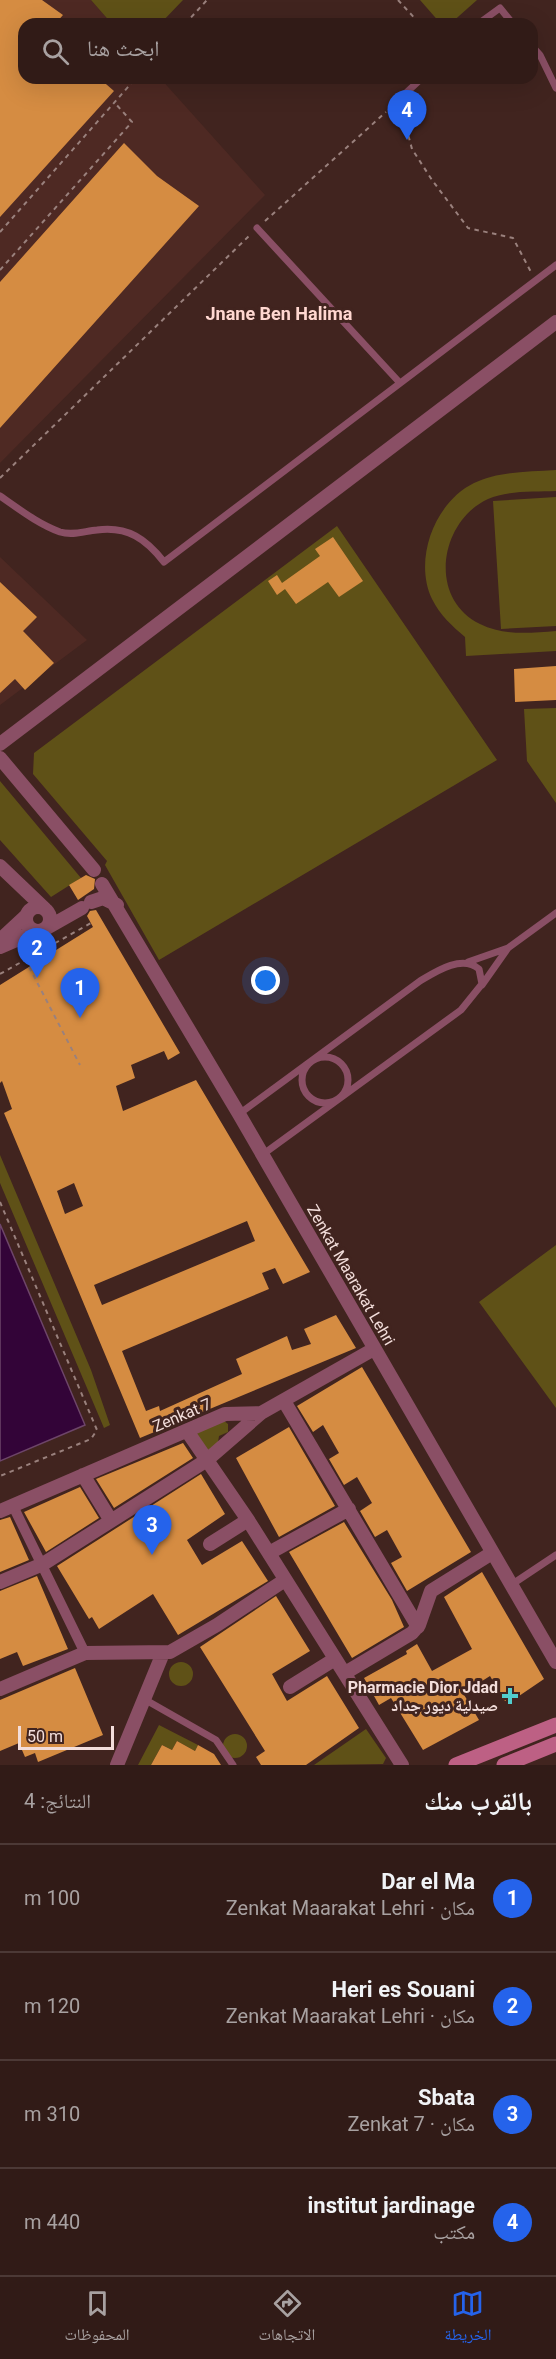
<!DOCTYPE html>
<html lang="ar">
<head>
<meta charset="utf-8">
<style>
	:root { --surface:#311b17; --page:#3d2824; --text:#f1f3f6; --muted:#a8a1a1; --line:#4c3936; --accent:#2563eb }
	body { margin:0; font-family:Roboto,"Noto Naskh Arabic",sans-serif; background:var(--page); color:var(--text); direction:rtl }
	.scale { position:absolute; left:18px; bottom:15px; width:96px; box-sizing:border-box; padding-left:6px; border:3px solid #f3dedb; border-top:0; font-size:16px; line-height:21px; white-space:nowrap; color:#f3dedb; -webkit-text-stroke:4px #41241f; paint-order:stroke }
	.you { position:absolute; left:266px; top:981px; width:21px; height:21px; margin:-15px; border:4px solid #fff; border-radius:50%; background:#1a73e8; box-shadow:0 0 0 9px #1a73e833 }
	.badge { display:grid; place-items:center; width:39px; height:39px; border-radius:50%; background:var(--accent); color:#fff; font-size:20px; font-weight:700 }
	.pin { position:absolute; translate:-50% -50px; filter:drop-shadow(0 2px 3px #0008) }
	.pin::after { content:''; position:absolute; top:32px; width:21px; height:18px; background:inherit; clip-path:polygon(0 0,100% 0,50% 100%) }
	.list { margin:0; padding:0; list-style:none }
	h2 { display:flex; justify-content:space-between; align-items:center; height:78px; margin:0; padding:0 24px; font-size:26px }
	h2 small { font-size:20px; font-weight:400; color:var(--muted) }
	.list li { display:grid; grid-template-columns:39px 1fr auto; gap:18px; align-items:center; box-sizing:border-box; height:108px; padding:0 24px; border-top:2px solid var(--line) }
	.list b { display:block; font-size:22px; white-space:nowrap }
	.list p { margin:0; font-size:20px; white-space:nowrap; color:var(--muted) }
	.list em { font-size:20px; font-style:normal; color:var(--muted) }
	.icon { flex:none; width:33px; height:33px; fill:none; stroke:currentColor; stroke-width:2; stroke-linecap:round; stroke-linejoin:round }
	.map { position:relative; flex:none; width:556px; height:1765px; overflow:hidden; direction:ltr }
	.search { position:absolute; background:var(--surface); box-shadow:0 6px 24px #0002; left:18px; right:18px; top:18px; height:66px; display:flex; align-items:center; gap:15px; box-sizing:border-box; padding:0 21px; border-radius:18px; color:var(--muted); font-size:22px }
	.sheet { height:510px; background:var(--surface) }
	nav { display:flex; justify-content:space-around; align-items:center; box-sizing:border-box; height:84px; border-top:2px solid var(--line); background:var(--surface); font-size:16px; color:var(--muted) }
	nav a { display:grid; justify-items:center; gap:3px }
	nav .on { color:var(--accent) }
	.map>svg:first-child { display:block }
	.built { fill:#4e2923 }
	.green { fill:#5f5117 }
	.water { fill:#330438; stroke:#6d4569; stroke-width:1.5 }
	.building { fill:#d58c42; fill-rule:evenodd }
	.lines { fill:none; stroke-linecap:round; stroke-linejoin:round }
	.path { stroke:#9a817d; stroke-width:2; stroke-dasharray:4.5 4.5; stroke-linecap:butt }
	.service { stroke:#8a4f65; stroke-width:7 }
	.pedestrian { stroke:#8a4f65; stroke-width:10 }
	.minor { stroke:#8a4f65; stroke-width:14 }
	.secondary { stroke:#bd6084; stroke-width:15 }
	.poi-dot { fill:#52cdcd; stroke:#41241f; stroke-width:2 }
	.labels { text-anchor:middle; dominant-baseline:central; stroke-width:6; stroke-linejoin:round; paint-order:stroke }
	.street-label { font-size:16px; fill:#f3dedb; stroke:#41241f }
	.poi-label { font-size:16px; font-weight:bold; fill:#f3dedb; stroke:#41241f; text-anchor:end }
	.neighbourhood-label { font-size:18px; font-weight:bold; fill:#ffd7d0; stroke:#41241f }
</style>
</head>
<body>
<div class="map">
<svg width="556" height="1765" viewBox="0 0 556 1765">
	<rect width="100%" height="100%" fill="#41241f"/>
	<path class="built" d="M 0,0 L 91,0 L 112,24 L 24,24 L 24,78 L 160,78 L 265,195 L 0,463 Z
		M 0,557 L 87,640 L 0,705 Z"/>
	<path class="green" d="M 91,0 L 183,0 L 160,24 L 112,24 Z
		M 420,0 L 477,0 L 450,24 L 441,24 Z
		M 556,470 L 556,491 C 535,492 508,490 488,499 C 440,521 427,598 480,624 C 504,636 530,633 556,631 L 556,651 L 466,656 L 465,637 C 452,626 440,615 432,599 C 413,559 435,502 474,483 C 499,471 528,472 556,470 Z
		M 556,497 L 556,626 L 501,629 L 493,501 Z
		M 337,526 L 497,760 L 159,960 L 105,865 L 107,861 L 33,774 L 34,753 Z
		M 556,708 L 556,803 L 527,761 L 524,709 Z
		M 0,781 L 81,878 L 51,897 L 0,840 Z
		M 0,1155 L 91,1370 L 110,1425 L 104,1428 L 0,1183 Z
		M 556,1245 L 556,1408 L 479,1302 Z
		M 224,1421 L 228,1424 L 228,1432 L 219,1436 L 218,1442 L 210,1450 L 206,1450 L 196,1436 L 198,1432 Z
		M169 1674a12 12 0 1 1 24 0a12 12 0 1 1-24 0Z
		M 159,1725 L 198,1745 L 195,1751 L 177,1741 L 172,1750 L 162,1745 L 151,1765 L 138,1765 Z
		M 366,1729 L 386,1758 L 383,1764 L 314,1765 Z
		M223 1746a12 12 0 1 1 24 0a12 12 0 1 1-24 0Z"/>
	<path class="water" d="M 0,1224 L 85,1425 L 0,1461 Z"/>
	<path class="building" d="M 0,0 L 42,0 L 63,15 L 55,24 L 24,24 L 24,78 L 99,78 L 114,91 L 0,217 Z
		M 124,143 L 157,176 L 199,206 L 0,428 L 0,282 Z
		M 333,537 L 363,581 L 339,597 L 328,582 L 296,604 L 285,589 L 277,595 L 268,581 L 277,575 L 282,583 L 320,556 L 315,549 Z
		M 0,582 L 37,617 L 23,631 L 54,663 L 25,690 L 15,679 L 0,693 Z
		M 556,666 L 556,700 L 515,702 L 514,669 Z
		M 86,875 L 95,879 L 94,889 L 78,900 L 69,885 Z
		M 96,910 L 180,1053 L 168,1060 L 164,1051 L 131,1065 L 135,1078 L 116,1086 L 123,1111 L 196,1080 L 310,1272 L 283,1284 L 275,1268 L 262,1273 L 269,1289 L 122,1351 L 146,1411 L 159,1406 L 160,1411 L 242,1374 L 236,1359 L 287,1336 L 292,1350 L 311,1344 L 304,1329 L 336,1315 L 356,1348 L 140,1438 L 4,1113 L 12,1109 L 2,1081 L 0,1083 L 0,985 L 93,927 L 87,916 L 90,911 ZM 74,1183 L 83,1206 L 65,1214 L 57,1191 ZM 247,1221 L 255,1241 L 102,1305 L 94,1285 Z
		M 362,1367 L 471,1552 L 407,1591 L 391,1563 L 402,1557 L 387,1530 L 375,1537 L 360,1511 L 372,1503 L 357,1477 L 344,1485 L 329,1459 L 339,1453 L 323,1425 L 313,1432 L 297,1406 Z
		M 289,1427 L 335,1506 L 279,1537 L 236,1458 Z
		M 183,1443 L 193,1458 L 114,1508 L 96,1479 Z
		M 201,1474 L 225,1514 L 187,1540 L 202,1565 L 242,1541 L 268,1581 L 178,1635 L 153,1594 L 99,1629 L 92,1617 L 89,1619 L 57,1566 Z
		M 80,1487 L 99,1518 L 46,1552 L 24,1512 Z
		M 10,1517 L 29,1560 L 0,1572 L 0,1520 Z
		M 344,1522 L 392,1600 L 404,1627 L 352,1658 L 289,1552 Z
		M 482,1572 L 544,1679 L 519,1696 L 517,1694 L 505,1701 L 490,1676 L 463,1693 L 479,1720 L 423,1750 L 391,1698 L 379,1705 L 364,1678 L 407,1654 L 406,1651 L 417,1644 L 432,1671 L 472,1649 L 444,1597 Z
		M 37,1576 L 68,1649 L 23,1666 L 17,1652 L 0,1659 L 0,1591 Z
		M 276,1596 L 310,1651 L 272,1674 L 287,1701 L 327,1676 L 359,1728 L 306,1765 L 261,1765 L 256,1757 L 265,1751 L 200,1647 Z
		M 75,1668 L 103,1735 L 38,1762 L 35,1753 L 25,1757 L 19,1743 L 0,1751 L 0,1700 Z
		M 177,1741 L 195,1751 L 198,1745 L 214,1754 L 221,1765 L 151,1765 L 162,1745 L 172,1750 Z"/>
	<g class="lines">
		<path class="path" d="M 398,0 L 420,24
			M 185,24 L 207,0
			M 397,112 L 405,123 L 412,149 L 432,180 L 468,228 L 513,238 L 531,272
			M 265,221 L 386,112
			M 0,232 L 136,78
			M 0,270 L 132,122 L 114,102
			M 0,478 L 250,235
			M 25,959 L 80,1065
			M 0,974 L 91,923
			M 0,1202 L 97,1430 L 91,1439 L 0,1476"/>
		<path class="service" d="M 478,24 L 500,8 L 513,24
			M 532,46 L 540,55 L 556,88
			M 393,105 L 422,78
			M 257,228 L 400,383
			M 0,496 C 19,509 38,524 60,532 C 73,536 85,531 97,530 C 128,526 146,539 164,562 L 556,265
			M 508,948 L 556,913
			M 468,962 L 508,948 L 482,985
			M302 1080a23 23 0 1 1 46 0a23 23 0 1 1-46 0Z
			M 239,1114 L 420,981 C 435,972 462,954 479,969 L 482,984 L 461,1010 L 262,1155
			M 511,1585 L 556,1555
			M 144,1699 L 216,1740 L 233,1765"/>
		<path class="pedestrian" d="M 13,1506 L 85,1653"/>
		<path class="minor" d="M 0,744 L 556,322
			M 0,758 L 94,870
			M 0,866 L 45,909
			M 102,884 L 239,1114 L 556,1662
			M 91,902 L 103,898 L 117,905
			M26 919a12 12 0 1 1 24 0a12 12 0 1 1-24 0Z
			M 45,929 L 82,908
			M 0,940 L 26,916
			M 0,947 L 37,931
			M 284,1401 L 418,1627
			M 187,1431 L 248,1520 L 402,1765
			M 83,1475 L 110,1519
			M 0,1511 L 225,1414 L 261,1413 L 374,1349
			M 210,1544 L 248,1520
			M 269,1553 L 349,1509
			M 0,1582 L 43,1564 L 207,1460 L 261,1413
			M 345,1673 L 412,1633 L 419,1625 L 431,1591 L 492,1553
			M 290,1687 L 335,1659
			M 0,1689 L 85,1653 L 170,1652 L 217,1625 L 285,1580
			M 117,1765 L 163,1653"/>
		<path class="secondary" d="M 456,1765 L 556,1725
			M 504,1765 L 556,1744"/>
	</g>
	<path class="poi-dot" d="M507 1687h6v6h6v6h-6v6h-6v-6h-6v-6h6z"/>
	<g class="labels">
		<g class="street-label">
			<text transform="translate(351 1275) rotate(60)">Zenkat Maarakat Lehri</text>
			<text transform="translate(182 1415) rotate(-23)">Zenkat 7</text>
		</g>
		<g class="poi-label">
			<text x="498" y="1687">Pharmacie Dior Jdad<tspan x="498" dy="18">صيدلية ديور جداد</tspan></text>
		</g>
		<g class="neighbourhood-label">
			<text x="279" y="313">Jnane Ben Halima</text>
		</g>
	</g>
</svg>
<div class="scale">50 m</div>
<div class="you"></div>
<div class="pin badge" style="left:80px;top:1018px">1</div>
<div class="pin badge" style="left:37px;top:978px">2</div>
<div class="pin badge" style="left:152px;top:1555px">3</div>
<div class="pin badge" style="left:407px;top:140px">4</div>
<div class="search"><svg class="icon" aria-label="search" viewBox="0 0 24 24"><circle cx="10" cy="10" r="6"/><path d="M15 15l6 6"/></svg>ابحث هنا</div>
</div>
<section class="sheet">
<h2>بالقرب منك<small>النتائج: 4</small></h2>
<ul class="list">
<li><span class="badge">1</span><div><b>Dar el Ma</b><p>مكان · Zenkat Maarakat Lehri</p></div><em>100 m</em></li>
<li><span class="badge">2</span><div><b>Heri es Souani</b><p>مكان · Zenkat Maarakat Lehri</p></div><em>120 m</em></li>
<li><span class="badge">3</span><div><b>Sbata</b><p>مكان · Zenkat 7</p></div><em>310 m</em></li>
<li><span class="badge">4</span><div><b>institut jardinage</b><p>مكتب</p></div><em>440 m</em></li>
</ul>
</section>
<nav>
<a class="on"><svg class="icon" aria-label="map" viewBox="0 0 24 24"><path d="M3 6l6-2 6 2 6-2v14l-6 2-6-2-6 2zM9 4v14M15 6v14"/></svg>الخريطة</a>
<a><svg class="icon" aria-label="directions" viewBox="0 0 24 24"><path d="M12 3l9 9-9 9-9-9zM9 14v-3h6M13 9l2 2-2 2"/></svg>الاتجاهات</a>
<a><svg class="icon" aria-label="saved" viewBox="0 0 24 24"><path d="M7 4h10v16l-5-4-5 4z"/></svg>المحفوظات</a>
</nav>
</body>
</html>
